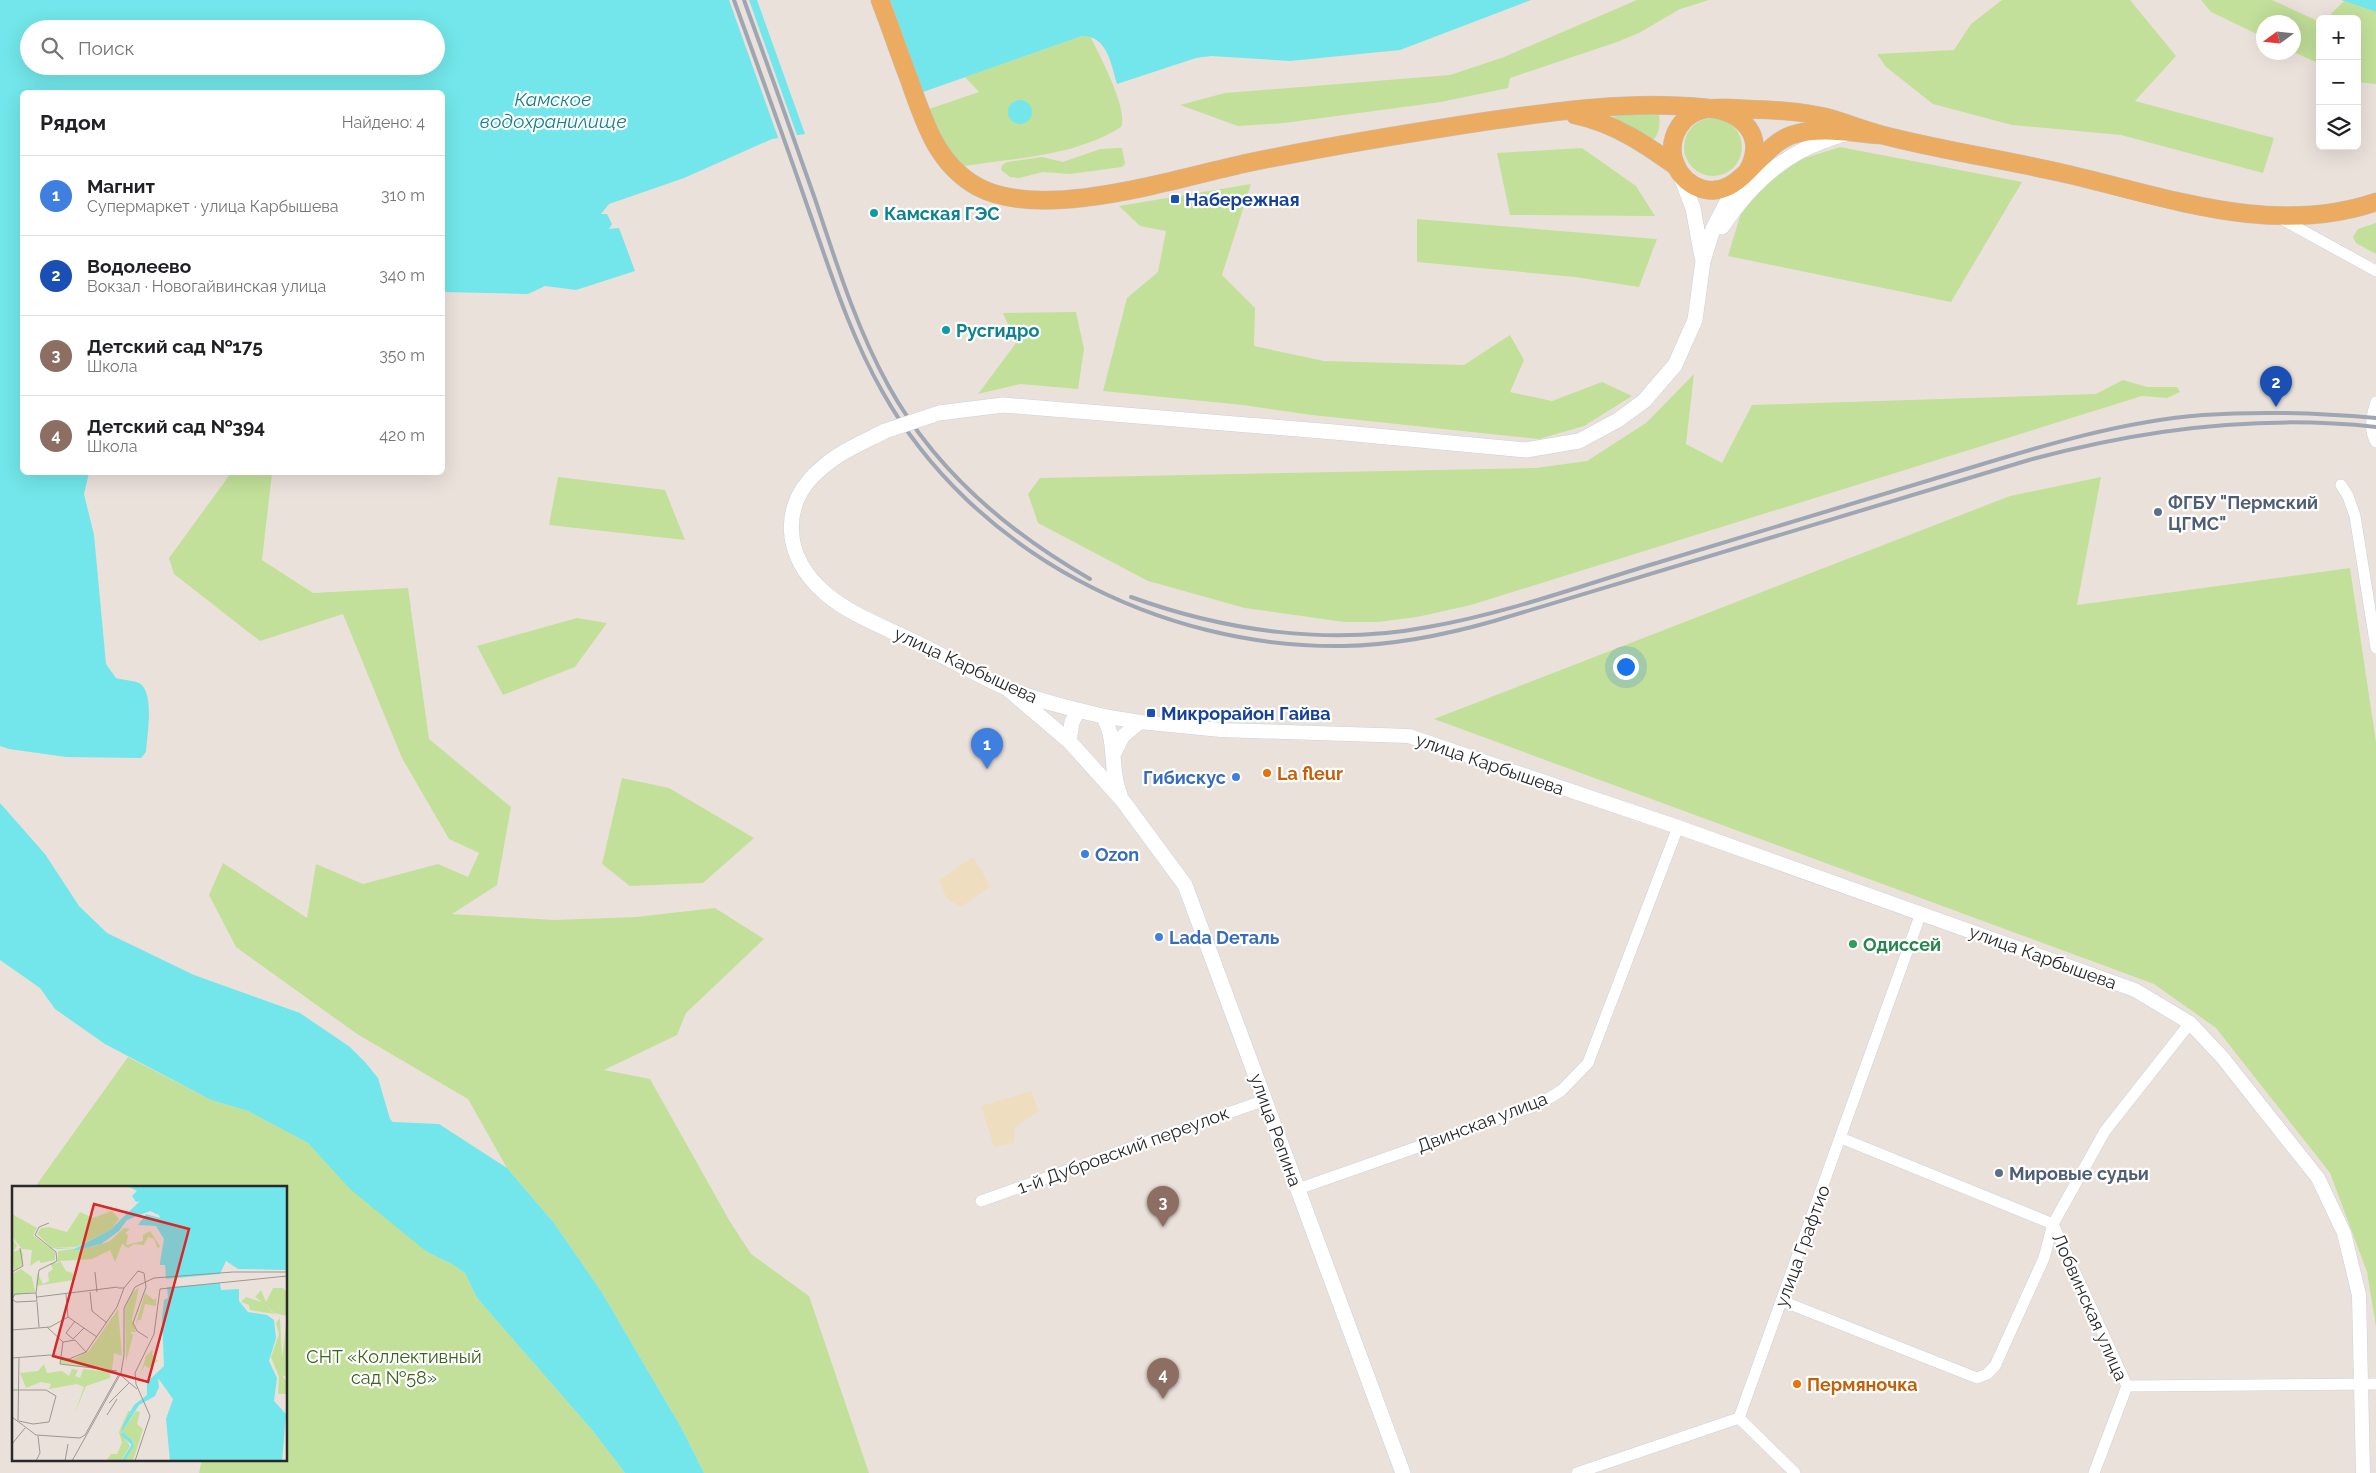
<!DOCTYPE html>
<html lang="ru">
<head>
<meta charset="utf-8">
<style>
	:root { --surface:#fff; --page:#f6f6f6; --text:#202124; --muted:#757577; --line:#e0e0e0; --accent:#2563eb }
	body { margin:0; font-family:Raleway,sans-serif; background:var(--page); color:var(--text) }
	.controls { position:absolute; right:15px; top:15px; display:grid; overflow:hidden; border-radius:8px; box-shadow:0 5px 20px #0002 }
	.controls button { width:45px; height:45px; display:grid; place-items:center; padding:0; border:0; border-bottom:1px solid var(--line); background:var(--surface); color:var(--text); font:25px sans-serif }
	.compass { position:absolute; left:2256px; top:15px; width:45px; height:45px; border-radius:50%; background:var(--surface); box-shadow:0 5px 20px #0002; rotate:255deg }
	.you { position:absolute; left:1625px; top:666px; width:18px; height:18px; margin:-12px; border:4px solid #fff; border-radius:50%; background:#1a73e8; box-shadow:0 0 0 8px #1a73e833 }
	.badge { display:grid; place-items:center; width:32px; height:32px; border-radius:50%; background:var(--accent); color:#fff; font-size:16px; font-weight:700 }
	.pin { position:absolute; translate:-50% -41px; filter:drop-shadow(0 1px 2px #0008) }
	.pin::after { content:''; position:absolute; top:26px; width:18px; height:15px; background:inherit; clip-path:polygon(0 0,100% 0,50% 100%) }
	.list { margin:0; padding:0; list-style:none }
	h2 { display:flex; justify-content:space-between; align-items:center; height:65px; margin:0; padding:0 20px; font-size:21px }
	h2 small { font-size:16px; font-weight:400; color:var(--muted) }
	.list li { display:grid; grid-template-columns:32px 1fr auto; gap:15px; align-items:center; box-sizing:border-box; height:80px; padding:0 20px; border-top:1px solid var(--line) }
	.list b { display:block; font-size:19px; white-space:nowrap }
	.list p { margin:0; font-size:16px; white-space:nowrap; color:var(--muted) }
	.list em { font-size:16px; font-style:normal; color:var(--muted) }
	.icon { flex:none; width:28px; height:28px; fill:none; stroke:currentColor; stroke-width:2; stroke-linecap:round; stroke-linejoin:round }
	.map { position:relative; flex:none; width:2376px; height:1473px; overflow:hidden }
	.search { position:absolute; background:var(--surface); box-shadow:0 5px 20px #0002; left:20px; top:20px; width:425px; height:55px; display:flex; align-items:center; gap:12px; box-sizing:border-box; padding:0 18px; border-radius:28px; color:var(--muted); font-size:19px }
	.panel { position:absolute; background:var(--surface); box-shadow:0 5px 20px #0002; left:20px; top:90px; width:425px; height:385px; border-radius:8px }
	.map>svg:first-child { display:block }
	.green { fill:#c2e09a }
	.sand { fill:#efddbf }
	.water { fill:#72e6ea; fill-rule:evenodd }
	.pier { fill:#ebe1db }
	.lines { fill:none; stroke-linecap:round; stroke-linejoin:round }
	.minor-casing { stroke:#cad1db; stroke-width:12 }
	.tertiary-casing { stroke:#cad1db; stroke-width:15 }
	.secondary-casing { stroke:#cad1db; stroke-width:16 }
	.primary-casing { stroke:#c3c3c3; stroke-width:19 }
	.minor { stroke:#fff; stroke-width:11 }
	.tertiary { stroke:#fff; stroke-width:14 }
	.secondary { stroke:#fff; stroke-width:15 }
	.primary { stroke:#ebab60; stroke-width:18 }
	.rail { stroke:#9fa6b3; stroke-width:4 }
	.secondary-bridge-casing { stroke:#cad1db; stroke-width:16; stroke-linecap:butt }
	.secondary-bridge { stroke:#fff; stroke-width:15 }
	.transit-dot { fill:#1a4fb4; stroke:#fff; stroke-width:2 }
	.culture-dot { fill:#0f9aa8; stroke:#fff; stroke-width:2 }
	.service-dot { fill:#5c6f8a; stroke:#fff; stroke-width:2 }
	.food-dot { fill:#e8710a; stroke:#fff; stroke-width:2 }
	.shop-dot { fill:#3f7fe0; stroke:#fff; stroke-width:2 }
	.leisure-dot { fill:#2e9e5b; stroke:#fff; stroke-width:2 }
	.labels { text-anchor:middle; dominant-baseline:central; stroke-width:4.5; stroke-linejoin:round; paint-order:stroke }
	.transit-label { font-size:18px; font-weight:bold; fill:#164399; stroke:#fff; text-anchor:start }
	.culture-label { font-size:18px; font-weight:bold; fill:#0d838f; stroke:#fff; text-anchor:start }
	.service-label { font-size:18px; font-weight:bold; fill:#4e5e75; stroke:#fff; text-anchor:start }
	.street-label { font-size:18px; fill:#292929; stroke:#fff }
	.food-label { font-size:18px; font-weight:bold; fill:#c56008; stroke:#fff; text-anchor:start }
	.shop-label { font-size:18px; font-weight:bold; fill:#366cbe; stroke:#fff; text-anchor:start }
	.leisure-label { font-size:18px; font-weight:bold; fill:#27864d; stroke:#fff; text-anchor:start }
	.park-label { font-size:18px; fill:#3b631c; stroke:#fff }
	.water-label { font-size:19px; font-style:italic; fill:#12808d; stroke:#fff }
	.inset-river { fill:none; stroke:#72e6ea; stroke-width:2.5 }
	.inset-road { fill:none; stroke:#9d9794; stroke-width:1 }
	.view { fill:#d62828; fill-opacity:0.15; stroke:#d62828; stroke-width:2.5 }
	.inset-edge { fill:none; stroke:#292929; stroke-width:2.5 }
</style>
</head>
<body>
<div class="map">
<svg width="2376" height="1473" viewBox="0 0 2376 1473">
	<rect width="100%" height="100%" fill="#ebe1db"/>
	<path class="green" d="M 1637,0 L 1709,0 L 1680,9 L 1639,33 L 1617,42 L 1510,78 L 1508,88 L 1441,102 L 1284,123 L 1238,126 L 1180,105 L 1225,93 L 1450,75 L 1504,57 Z
		M 2002,0 L 2130,0 L 2176,56 L 2135,101 L 2274,138 L 2263,173 L 2121,135 L 2012,125 L 1933,104 L 1886,67 L 1877,54 L 1954,50 L 1971,24 Z
		M 2201,0 L 2272,0 L 2320,22 L 2320,64 L 2294,52 L 2294,22 L 2264,22 L 2263,37 L 2211,12 Z
		M 2344,1 L 2376,12 L 2376,84 L 2357,82 L 2357,19 L 2326,19 Z
		M 1082,36 L 1090,36 C 1099,54 1129,110 1121,127 C 1076,156 1015,158 964,166 C 945,154 937,129 929,109 L 979,92 L 965,77 Z
		M 1652,111 L 1658,112 C 1661,121 1660,132 1654,139 L 1646,139 L 1610,117 Z
		M1684 147a29 29 0 1 1 58 0a29 29 0 1 1-58 0Z
		M 1840,147 L 2022,182 L 1951,302 L 1728,256 L 1741,213 L 1765,183 L 1799,160 Z
		M 1118,148 L 1122,148 L 1125,164 L 1122,167 L 1070,174 L 1043,172 L 1019,178 L 1010,177 L 1001,170 L 1002,165 L 1007,162 L 1042,157 L 1063,162 L 1100,149 Z
		M 1582,148 L 1636,186 L 1655,216 L 1510,215 L 1497,153 Z
		M 1251,184 L 1222,275 L 1255,308 L 1254,346 L 1324,361 L 1464,365 L 1510,335 L 1524,360 L 1510,392 L 1552,401 L 1602,382 L 1632,396 L 1584,426 L 1539,439 L 1312,415 L 1243,405 L 1103,391 L 1127,298 L 1158,272 L 1166,231 L 1140,226 L 1119,206 Z
		M 1417,219 L 1657,239 L 1639,287 L 1575,277 L 1417,262 Z
		M 2376,223 L 2376,254 L 2356,243 L 2353,237 L 2358,229 Z
		M 1076,312 L 1084,349 L 1078,389 L 1020,384 L 978,394 L 1016,343 L 1003,313 Z
		M 1694,374 L 1686,444 L 1722,463 L 1752,405 L 2096,394 L 2123,380 L 2147,387 L 2177,387 L 2180,392 L 2167,398 L 2142,396 L 1471,605 L 1417,617 L 1378,622 L 1344,622 L 1245,608 L 1148,581 L 1038,523 L 1028,494 L 1040,478 L 1536,468 L 1587,461 L 1646,423 Z
		M 231,473 L 272,473 L 262,560 L 313,593 L 408,588 L 429,739 L 511,807 L 497,885 L 452,914 L 554,920 L 636,917 L 715,908 L 764,939 L 686,1013 L 677,1035 L 604,1070 L 650,1079 L 729,1220 L 751,1254 L 809,1296 L 869,1473 L 704,1473 L 682,1429 L 601,1291 L 554,1223 L 507,1168 L 468,1099 L 357,1034 L 236,947 L 209,895 L 223,863 L 307,918 L 316,864 L 363,884 L 438,864 L 468,877 L 479,853 L 449,839 L 402,758 L 343,614 L 260,641 L 174,574 L 169,558 Z
		M 558,477 L 665,490 L 685,540 L 549,525 Z
		M 2101,477 L 2077,605 L 2350,568 L 2376,742 L 2376,1327 L 2367,1272 L 2330,1173 L 2216,1028 L 2154,984 L 1434,719 L 2010,496 Z
		M 577,618 L 607,623 L 575,667 L 503,695 L 477,646 Z
		M 622,778 L 669,788 L 754,838 L 703,883 L 630,886 L 602,864 Z
		M 128,1057 L 211,1100 L 248,1111 L 308,1143 L 427,1252 L 452,1264 L 465,1273 L 477,1298 L 593,1431 L 625,1473 L 199,1473 L 202,1459 L 286,1459 L 286,1187 L 35,1187 Z"/>
	<path class="sand" d="M 973,857 L 991,886 L 961,907 L 947,899 L 939,880 Z
		M 1031,1091 L 1039,1111 L 1015,1127 L 1014,1143 L 994,1147 L 981,1106 Z"/>
	<path class="water" d="M 0,0 L 757,0 L 805,134 L 772,139 L 684,178 L 609,204 L 601,214 L 607,214 L 612,224 L 609,229 L 619,228 L 635,271 L 576,290 L 545,286 L 528,294 L 443,292 L 442,92 L 22,92 L 22,472 L 89,473 L 84,494 L 94,535 L 106,664 L 116,678 C 123,680 132,680 139,683 C 155,691 147,736 146,752 L 141,758 L 66,757 L 9,749 L 0,746 ZM 29,29 L 436,29 L 436,66 L 29,66 Z
		M 890,0 L 1531,0 L 1400,50 L 1290,61 L 1211,56 L 1196,58 L 1117,84 C 1111,65 1108,36 1082,36 L 923,92 Z
		M 2341,0 L 2376,0 L 2376,12 L 2344,1 Z
		M1008 112a12 12 0 1 1 24 0a12 12 0 1 1-24 0Z
		M 0,803 L 45,854 L 79,906 L 107,933 L 194,975 L 300,1013 L 350,1047 L 365,1062 L 378,1078 L 390,1119 L 393,1122 L 439,1124 L 507,1168 L 554,1223 L 601,1291 L 682,1429 L 704,1473 L 625,1473 L 593,1431 L 477,1298 L 465,1273 L 452,1264 L 427,1252 L 351,1190 L 308,1143 L 248,1111 L 211,1100 L 105,1044 L 55,1009 L 40,988 L 0,960 Z"/>
	<path class="pier" d="M 729,0 L 749,0 L 798,138 L 779,140 Z"/>
	<g class="lines">
		<g class="minor-casing">
			<path id="minor" d="M 2278,217 L 2376,271
				M 2376,402 C 2372,414 2369,431 2376,442
				M 2341,485 L 2348,496 L 2355,516 L 2376,648
				M 1298,1189 L 1540,1104 L 1562,1090 L 1588,1063 L 1678,827
				M 981,1201 L 1265,1100
				M 1782,1301 L 1977,1378 L 1987,1374 L 1995,1366 L 2044,1258 L 2053,1224 L 1841,1138
				M 2127,1386 L 2376,1384
				M 1739,1418 L 1795,1473
				M 1577,1473 L 1739,1418 L 1921,913
				M 2094,1473 L 2127,1386 L 2053,1224 L 2105,1131 L 2190,1023"/>
		</g>
		<g class="tertiary-casing">
			<path id="tertiary" d="M 1103,716 L 1140,722 L 1221,730 L 1409,736 L 1678,827 L 2135,990 L 2190,1023 L 2222,1057 L 2318,1178 L 2344,1233 L 2359,1295 L 2363,1473
				M 1115,752 L 1123,736 L 1140,722"/>
		</g>
		<g class="secondary-casing">
			<path id="secondary" d="M 1680,174 L 1693,208 L 1702,257
				M 1722,227 C 1747,189 1780,156 1824,141 C 1831,138 1839,135 1846,134
				M 939,413 L 1003,405 L 1334,432 L 1526,450 L 1579,441 L 1618,420 L 1644,401 L 1675,365 L 1695,320 L 1703,261 L 1713,229 L 1727,202 L 1743,177
				M 885,431 C 864,442 841,451 823,467 C 778,503 783,557 825,593 C 851,616 890,629 921,645 C 950,659 979,676 1009,689 C 1039,701 1072,709 1103,716 C 1118,742 1109,769 1120,795
				M 1008,689 L 1069,741 L 1123,801 L 1185,885 L 1403,1473
				M 1069,741 L 1072,722 L 1078,711"/>
		</g>
		<g class="primary-casing">
			<path id="primary" d="M 880,0 C 890,26 899,53 909,79 C 924,121 936,164 978,187 C 1044,222 1177,178 1247,163 C 1324,147 1403,134 1481,122 C 1556,111 1631,100 1707,108 C 1742,111 1768,136 1747,172
				M 1575,115 C 1614,123 1645,144 1677,167
				M 1882,135 C 1854,133 1819,126 1792,135 C 1757,146 1737,209 1693,185 C 1683,179 1676,169 1673,157 C 1669,135 1683,113 1706,109 C 1719,107 1733,108 1746,109 C 1772,110 1799,111 1825,117 C 1844,122 1863,130 1882,135 C 1940,150 2000,159 2058,172 C 2161,195 2270,238 2376,202"/>
		</g>
		<use href="#minor" class="minor"/>
		<use href="#tertiary" class="tertiary"/>
		<use href="#secondary" class="secondary"/>
		<use href="#primary" class="primary"/>
		<path class="rail" d="M 734,0 C 759,69 784,138 808,208 C 830,270 849,333 882,391 C 972,552 1160,649 1344,646 C 1395,645 1445,635 1494,621 L 2029,460 C 2142,429 2258,414 2376,427
			M 744,0 C 768,66 792,133 815,199 C 836,262 856,327 888,385 C 934,469 1008,532 1090,579
			M 1131,597 C 1225,631 1329,646 1428,627 C 1508,613 1586,584 1663,561 C 1756,533 1848,505 1940,477 C 2026,451 2113,422 2203,415 C 2260,411 2319,413 2376,418"/>
		<g class="secondary-bridge-casing">
			<path id="secondary-bridge" d="M 885,431 L 939,413"/>
		</g>
		<use href="#secondary-bridge" class="secondary-bridge"/>
	</g>
	<g class="transit-dot">
		<rect x="1170" y="194" width="10" height="10" rx="2.5"/>
		<rect x="1146" y="708" width="10" height="10" rx="2.5"/>
	</g>
	<g class="culture-dot">
		<circle cx="874" cy="213" r="5"/>
		<circle cx="946" cy="330" r="5"/>
	</g>
	<g class="service-dot">
		<circle cx="2158" cy="512" r="5"/>
		<circle cx="1999" cy="1173" r="5"/>
	</g>
	<g class="food-dot">
		<circle cx="1267" cy="773" r="5"/>
		<circle cx="1797" cy="1384" r="5"/>
	</g>
	<g class="shop-dot">
		<circle cx="1236" cy="777" r="5"/>
		<circle cx="1085" cy="854" r="5"/>
		<circle cx="1159" cy="937" r="5"/>
	</g>
	<circle class="leisure-dot" cx="1853" cy="944" r="5"/>
	<g class="labels">
		<g class="transit-label">
			<text x="1185" y="199">Набережная</text>
			<text x="1161" y="713">Микрорайон Гайва</text>
		</g>
		<g class="culture-label">
			<text x="884" y="213">Камская ГЭС</text>
			<text x="956" y="330">Русгидро</text>
		</g>
		<g class="service-label">
			<text x="2168" y="502">ФГБУ "Пермский<tspan x="2168" dy="21">ЦГМС"</tspan></text>
			<text x="2009" y="1173">Мировые судьи</text>
		</g>
		<g class="street-label">
			<text transform="translate(966 665) rotate(25)">улица Карбышева</text>
			<text transform="translate(1490 764) rotate(19)">улица Карбышева</text>
			<text transform="translate(2043 957) rotate(20)">улица Карбышева</text>
			<text transform="translate(1482 1122) rotate(-21)">Двинская улица</text>
			<text transform="translate(1276 1130) rotate(70)">улица Репина</text>
			<text transform="translate(1123 1150) rotate(-20)">1-й Дубровский переулок</text>
			<text transform="translate(1802 1246) rotate(-70)">улица Графтио</text>
			<text transform="translate(2090 1307) rotate(66)">Лобвинская улица</text>
		</g>
		<g class="food-label">
			<text x="1277" y="773">La fleur</text>
			<text x="1807" y="1384">Пермяночка</text>
		</g>
		<g class="shop-label">
			<text x="1226" y="777" text-anchor="end">Гибискус</text>
			<text x="1095" y="854">Ozon</text>
			<text x="1169" y="937">Lada Dеталь</text>
		</g>
		<g class="leisure-label">
			<text x="1863" y="944">Одиссей</text>
		</g>
		<g class="park-label">
			<text x="394" y="1356">СНТ «Коллективный<tspan x="394" dy="21">сад №58»</tspan></text>
		</g>
		<g class="water-label">
			<text x="553" y="99">Камское<tspan x="553" dy="22">водохранилище</tspan></text>
		</g>
	</g>
	<g transform="translate(12 1186)">
		<rect width="275" height="275" fill="#ebe1db"/>
		<path d="M 100,25 L 107,33 L 98,44 L 64,61 L 40,62 L 25,48 L 29,42 L 37,41 L 55,46 L 68,26 L 81,32 ZM 0,28 L 25,42 L 21,49 L 43,66 L 43,74 L 29,77 L 27,74 L 18,80 L 20,64 L 10,63 L 1,52 ZM 112,42 L 118,43 L 113,47 L 116,49 L 114,59 L 131,55 L 131,49 L 138,45 L 148,60 L 146,63 L 142,53 L 136,51 L 132,59 L 122,58 L 116,62 L 110,58 L 103,76 L 98,64 L 80,73 L 48,75 L 54,85 L 61,87 L 61,94 L 24,100 L 25,87 L 31,98 L 37,95 L 36,87 L 41,83 L 38,77 L 46,77 L 46,65 L 84,60 L 98,55 ZM 0,52 L 5,60 L 1,66 L 9,63 L 11,68 L 10,80 L 2,84 L 0,66 ZM 9,83 L 20,91 L 23,106 L 0,110 L 0,88 ZM 127,101 L 120,134 L 124,146 L 118,146 L 121,149 L 114,176 L 113,121 L 120,107 ZM 261,102 L 271,102 L 275,107 L 275,130 L 262,127 L 252,117 L 262,128 L 238,124 L 237,119 L 229,116 L 234,111 L 250,116 L 243,111 L 249,104 L 254,116 ZM 133,107 L 142,114 L 144,112 L 144,120 L 133,118 L 129,134 L 126,134 L 123,141 ZM 106,123 L 110,170 L 102,167 L 100,184 L 49,178 L 48,173 L 62,173 L 77,165 ZM 275,131 L 275,194 L 274,191 L 270,189 L 275,196 L 275,208 L 266,208 L 267,191 L 259,171 L 267,148 L 264,137 L 268,132 L 270,172 ZM 141,163 L 140,168 L 146,175 L 136,182 L 133,179 L 129,187 L 134,170 ZM 32,178 L 35,187 L 50,185 L 57,190 L 60,183 L 66,184 L 63,190 L 68,192 L 71,183 L 98,186 L 98,192 L 74,200 L 62,229 L 72,201 L 65,198 L 37,203 L 39,198 L 29,196 L 14,202 L 8,187 L 26,185 ZM 116,225 L 119,225 L 109,247 L 118,260 L 109,275 L 94,275 L 99,268 L 105,268 L 110,257 L 107,246 ZM 124,225 L 128,226 L 125,238 L 131,243 L 121,275 L 112,275 L 122,260 L 120,254 L 110,246 Z" fill="#c2e09a"/>
		<path d="M 116,0 L 275,0 L 275,84 L 226,83 L 214,75 L 208,88 L 154,93 L 153,79 L 148,79 L 148,76 L 152,53 L 144,40 L 126,39 L 134,28 L 148,32 L 147,29 L 138,25 L 115,34 L 107,45 L 89,58 L 65,64 L 58,63 L 46,63 L 42,62 L 62,63 L 98,44 L 128,15 L 124,16 L 120,10 L 125,5 ZM 208,97 L 209,104 L 227,103 L 227,115 L 236,126 L 255,129 L 262,134 L 264,152 L 257,175 L 265,192 L 262,215 L 274,228 L 270,275 L 158,275 L 154,233 L 161,213 L 146,192 L 147,201 L 143,210 L 127,219 L 110,246 L 120,254 L 122,261 L 109,249 L 111,239 L 122,219 L 135,209 L 135,196 L 152,180 L 150,132 L 152,114 L 156,112 L 155,101 Z" fill="#72e6ea"/>
		<path class="inset-river" d="M 111,275 L 121,259"/>
		<path class="inset-road" d="M 37,37 L 27,41 L 23,49 L 44,66 L 45,75M 0,86 L 11,80 L 8,62M 83,86 L 85,106M 106,102 L 112,102 L 126,85 L 132,87 L 134,101 L 121,137 L 125,145 L 136,152M 78,106 L 80,125 L 95,137M 24,107 L 27,84 L 45,75M 24,107 L 25,115 L 4,116 L 0,113 L 3,108 ZM 54,108 L 56,131 L 85,151M 25,111 L 106,101M 25,116 L 27,141M 63,135 L 54,147 L 61,153 L 72,142M 35,141 L 51,156 L 63,154 L 74,166M 0,144 L 38,141 L 56,131M 51,156 L 48,178 L 105,185M 0,172 L 38,169 L 57,173 L 74,166 L 105,121 L 112,102M 0,204 L 34,204 L 44,210 L 37,236 L 21,238 L 7,235M 97,217 L 117,197M 95,229 L 105,213M 0,231 L 24,249 L 68,252 L 73,249 L 107,188 L 125,203M 6,235 L 7,172M 0,258 L 13,242M 24,275 L 28,267 L 26,250M 53,275 L 56,258M 60,275 L 109,187 L 112,169 L 112,122 L 123,101 L 142,92 L 221,86 L 275,86M 123,275 L 138,230 L 124,198 L 123,187 L 142,148 L 148,103 L 275,90"/>
		<path class="view" d="M 82,18 L 177,43 L 136,196 L 41,170 Z"/>
		<rect width="275" height="275" class="inset-edge"/>
	</g>
</svg>
<div class="controls">
<button>+</button>
<button>−</button>
<button><svg class="icon" aria-label="layers" viewBox="0 0 24 24"><path d="M12 4l9 5-9 5-9-5zM3 14l9 5 9-5"/></svg></button>
</div>
<svg class="compass" viewBox="-18 -18 36 36"><path d="M0-13l5 13h-10z" fill="#e53935"/><path d="M0 13l5-13h-10z" fill="#757577"/></svg>
<div class="you"></div>
<div class="pin badge" style="left:987px;top:769px;background:#3f7fe0">1</div>
<div class="pin badge" style="left:2276px;top:407px;background:#1a4fb4">2</div>
<div class="pin badge" style="left:1163px;top:1227px;background:#8d6e63">3</div>
<div class="pin badge" style="left:1163px;top:1399px;background:#8d6e63">4</div>
<div class="search"><svg class="icon" aria-label="search" viewBox="0 0 24 24"><circle cx="10" cy="10" r="6"/><path d="M15 15l6 6"/></svg>Поиск</div>
<section class="panel">
<h2>Рядом<small>Найдено: 4</small></h2>
<ul class="list">
<li><span class="badge" style="background:#3f7fe0">1</span><div><b>Магнит</b><p>Супермаркет · улица Карбышева</p></div><em>310 m</em></li>
<li><span class="badge" style="background:#1a4fb4">2</span><div><b>Водолеево</b><p>Вокзал · Новогайвинская улица</p></div><em>340 m</em></li>
<li><span class="badge" style="background:#8d6e63">3</span><div><b>Детский сад №175</b><p>Школа</p></div><em>350 m</em></li>
<li><span class="badge" style="background:#8d6e63">4</span><div><b>Детский сад №394</b><p>Школа</p></div><em>420 m</em></li>
</ul>
</section>
</div>
</body>
</html>
